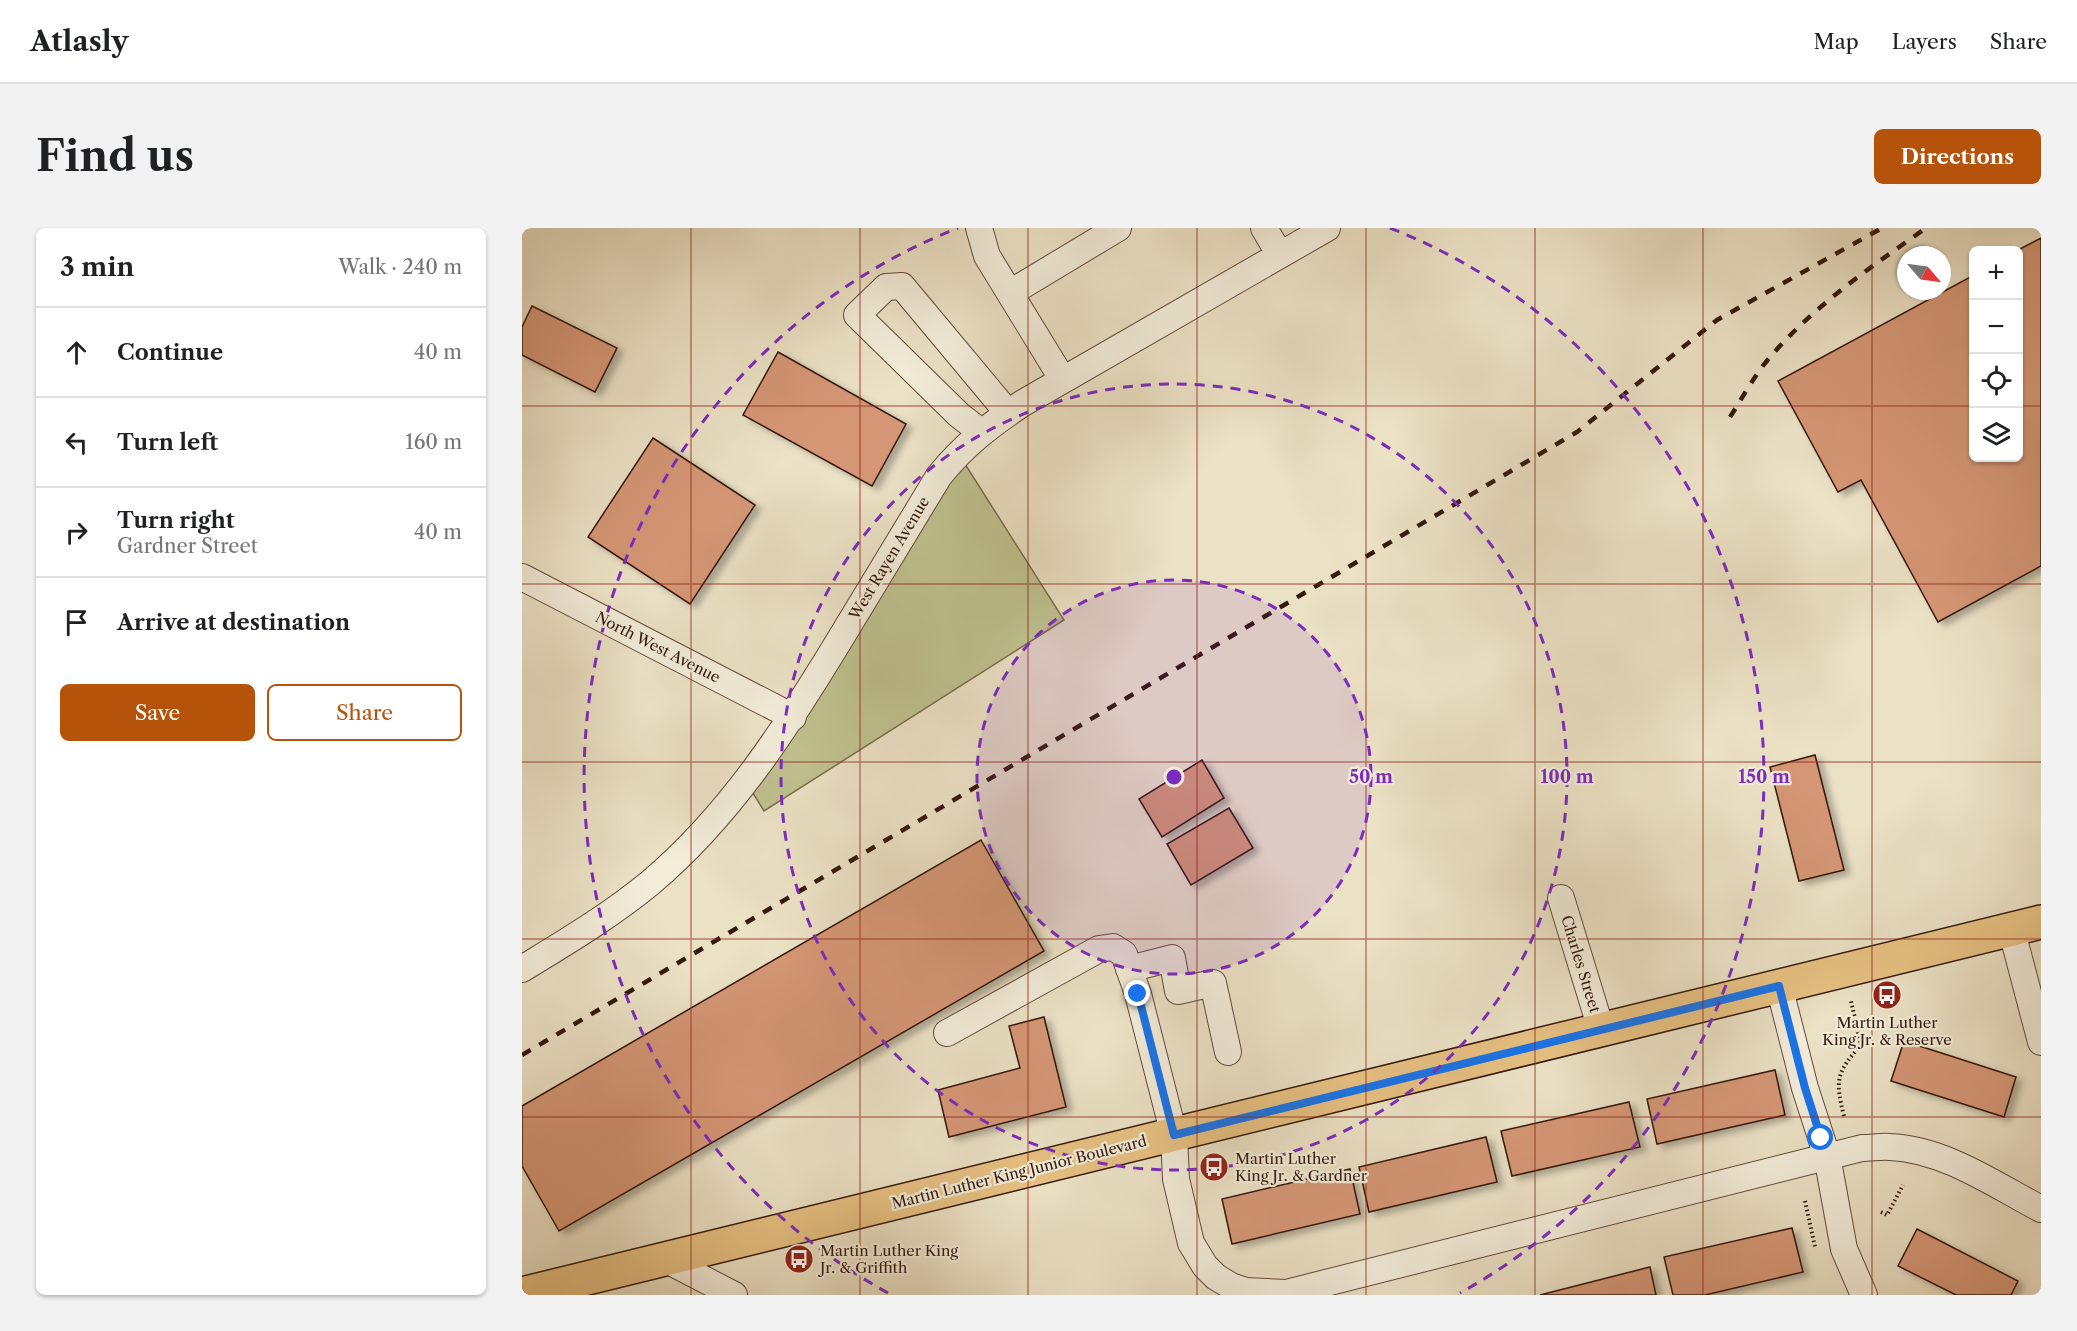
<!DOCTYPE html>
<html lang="en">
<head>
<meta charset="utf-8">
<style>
	:root { --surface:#fff; --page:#f2f2f2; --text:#202124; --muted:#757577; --line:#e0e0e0; --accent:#b45309 }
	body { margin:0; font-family:"Libre Caslon Text",serif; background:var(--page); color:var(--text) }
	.controls { position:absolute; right:18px; top:18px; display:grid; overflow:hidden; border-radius:9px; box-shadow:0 2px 4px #0004 }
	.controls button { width:54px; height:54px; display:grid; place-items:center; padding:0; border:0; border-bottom:2px solid var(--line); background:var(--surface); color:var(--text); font:30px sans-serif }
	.compass { position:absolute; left:1375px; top:18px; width:54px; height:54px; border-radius:50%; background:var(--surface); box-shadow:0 2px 4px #0004; rotate:118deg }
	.stop { position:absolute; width:18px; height:18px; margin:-14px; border:4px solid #1a73e8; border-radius:50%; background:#fff }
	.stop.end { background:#1a73e8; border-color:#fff; box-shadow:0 2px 6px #0008 }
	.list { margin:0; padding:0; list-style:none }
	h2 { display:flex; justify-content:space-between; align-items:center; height:78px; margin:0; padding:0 24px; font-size:26px }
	h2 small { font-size:20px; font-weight:400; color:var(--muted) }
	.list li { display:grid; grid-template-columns:39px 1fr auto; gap:18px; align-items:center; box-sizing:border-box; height:90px; padding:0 24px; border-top:2px solid var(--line) }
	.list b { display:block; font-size:22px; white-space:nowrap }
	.list p { margin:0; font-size:20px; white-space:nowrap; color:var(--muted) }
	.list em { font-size:20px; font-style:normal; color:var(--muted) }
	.actions { display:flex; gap:12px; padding:18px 24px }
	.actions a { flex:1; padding:14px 0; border:2px solid var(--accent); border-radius:9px; text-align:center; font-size:21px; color:var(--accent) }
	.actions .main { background:var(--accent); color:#fff }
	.icon { flex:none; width:33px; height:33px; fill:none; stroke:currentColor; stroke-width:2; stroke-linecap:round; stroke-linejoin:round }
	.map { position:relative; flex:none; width:1519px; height:1067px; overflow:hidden; border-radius:9px }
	header { display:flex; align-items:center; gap:36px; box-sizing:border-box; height:84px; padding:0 30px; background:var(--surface); border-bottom:2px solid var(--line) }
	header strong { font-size:28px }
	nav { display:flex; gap:33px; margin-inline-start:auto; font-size:21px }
	.intro { display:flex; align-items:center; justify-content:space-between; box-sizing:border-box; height:144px; padding:0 36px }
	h1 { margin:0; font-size:42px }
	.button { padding:15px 27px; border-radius:9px; background:var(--accent); color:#fff; font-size:21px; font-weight:700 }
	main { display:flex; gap:36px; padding:0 36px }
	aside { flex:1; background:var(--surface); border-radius:9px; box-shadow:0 2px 4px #0004 }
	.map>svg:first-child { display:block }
	.green { fill:#bfc18f; stroke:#7a6c4e; stroke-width:1.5 }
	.building { fill:#d49674; stroke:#34180c; stroke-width:1.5; filter:url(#shadow) }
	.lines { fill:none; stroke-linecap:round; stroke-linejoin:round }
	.minor-casing { stroke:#624a3a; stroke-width:28 }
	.major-casing { stroke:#34180c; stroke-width:36 }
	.path { stroke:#34180c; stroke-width:4; stroke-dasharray:1.5 3; stroke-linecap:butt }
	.minor { stroke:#f2ecd9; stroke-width:26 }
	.major { stroke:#e6c082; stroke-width:33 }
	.rail { stroke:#34180c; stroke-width:4.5; stroke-dasharray:10 10; stroke-linecap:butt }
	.route { stroke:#1a73e8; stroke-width:8 }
	.grid { fill:none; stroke:#8f2418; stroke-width:1.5; stroke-opacity:0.55 }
	.ring { fill:none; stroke:#7b2cbf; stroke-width:3; stroke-dasharray:10 8 }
	.labels { text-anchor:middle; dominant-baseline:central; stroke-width:4.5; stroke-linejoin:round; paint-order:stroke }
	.street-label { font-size:15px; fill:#34180c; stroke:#f2ecd9 }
	.poi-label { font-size:15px; fill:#34180c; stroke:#f2ecd9; text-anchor:start }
	.centre { fill:#7b2cbf; stroke:#f2ecd9; stroke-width:3 }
	.ring-label { font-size:18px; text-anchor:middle; font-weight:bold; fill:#7b2cbf; stroke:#f2ecd9; stroke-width:4.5; stroke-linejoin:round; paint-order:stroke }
</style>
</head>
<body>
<header>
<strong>Atlasly</strong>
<nav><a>Map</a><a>Layers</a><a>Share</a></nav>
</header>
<div class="intro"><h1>Find us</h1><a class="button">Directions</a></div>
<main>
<aside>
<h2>3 min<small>Walk · 240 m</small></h2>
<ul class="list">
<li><svg class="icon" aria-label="ahead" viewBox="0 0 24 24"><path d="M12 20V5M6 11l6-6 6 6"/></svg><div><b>Continue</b></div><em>40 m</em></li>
<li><svg class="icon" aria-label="left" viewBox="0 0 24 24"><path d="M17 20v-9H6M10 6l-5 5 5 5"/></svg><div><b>Turn left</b></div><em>160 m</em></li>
<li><svg class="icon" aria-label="right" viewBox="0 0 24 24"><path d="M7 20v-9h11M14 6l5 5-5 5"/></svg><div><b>Turn right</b><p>Gardner Street</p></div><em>40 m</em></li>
<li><svg class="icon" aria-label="arrive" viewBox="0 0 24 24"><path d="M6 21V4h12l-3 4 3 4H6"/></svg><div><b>Arrive at destination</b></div></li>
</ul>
<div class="actions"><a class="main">Save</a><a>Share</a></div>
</aside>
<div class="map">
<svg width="1519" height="1067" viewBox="0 0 1519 1067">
	<defs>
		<filter id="shadow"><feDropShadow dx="6" dy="4" stdDeviation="3" flood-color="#0004"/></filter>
	</defs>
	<rect width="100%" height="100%" fill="#ebe1c5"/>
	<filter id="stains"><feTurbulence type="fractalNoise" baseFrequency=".00333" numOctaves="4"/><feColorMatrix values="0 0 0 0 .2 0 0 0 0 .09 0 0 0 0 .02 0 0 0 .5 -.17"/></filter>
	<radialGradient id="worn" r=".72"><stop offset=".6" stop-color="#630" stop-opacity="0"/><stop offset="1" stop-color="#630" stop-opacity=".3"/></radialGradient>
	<path class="green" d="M 436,225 L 542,392 L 242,583 L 224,554 Z"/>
	<path class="building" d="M 1519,10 L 1519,338 L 1416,394 L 1339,252 L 1316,264 L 1256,153 L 1452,47 L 1452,230 L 1496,230 L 1496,22 Z
		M 10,78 L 95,120 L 73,164 L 0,127 L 0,99 Z
		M 256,124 L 384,196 L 350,258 L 221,187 Z
		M 131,210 L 233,277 L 168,376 L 66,309 Z
		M 1293,527 L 1322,642 L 1277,653 L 1248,539 Z
		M 680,532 L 702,570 L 640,609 L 617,571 Z
		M 707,580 L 731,620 L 669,657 L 645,616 Z
		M 459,612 L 522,723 L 37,1003 L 0,938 L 0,878 Z
		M 522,789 L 544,879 L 427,909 L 416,862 L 498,840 L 487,798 Z
		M 1382,813 L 1494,849 L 1482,889 L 1369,853 Z
		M 1253,842 L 1263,887 L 1135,916 L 1125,871 Z
		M 1107,874 L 1118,919 L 990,948 L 979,903 Z
		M 964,909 L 975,954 L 847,984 L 837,939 Z
		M 828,941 L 838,986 L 710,1016 L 700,971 Z
		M 1270,1000 L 1281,1044 L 1183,1067 L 1151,1067 L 1142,1029 Z
		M 1395,1001 L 1496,1053 L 1489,1067 L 1434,1067 L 1376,1038 Z
		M 1128,1039 L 1134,1067 L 1018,1067 Z"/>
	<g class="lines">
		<g class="minor-casing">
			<path id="minor" d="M 457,0 L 465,28 L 541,152
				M 742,0 L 758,27
				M 488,65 L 596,0
				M 459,204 L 437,187 L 335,87 L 364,59 L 380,58 L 486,185
				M 0,349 L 271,489
				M 1039,670 L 1079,801
				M 1489,700 L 1519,814
				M 0,741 C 44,714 88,688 128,655 C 209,587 266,497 320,408 C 352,355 385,301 417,248 C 442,217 468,197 501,175 L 805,0
				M 607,741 L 650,730 L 656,763 L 691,755 L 706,824
				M 1257,758 L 1283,860 L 1305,928 L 1322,1021 L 1342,1067
				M 425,805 L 577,721 L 591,719 L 602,726 L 616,766 L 652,907 L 654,951 L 669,1015 L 683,1038 L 694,1049 L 709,1058 L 724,1063 L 764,1065 L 1340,920 C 1350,920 1359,918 1368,919 C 1422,921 1473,957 1519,981
				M 143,1031 L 212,1067"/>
		</g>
		<g class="major-casing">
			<path id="major" d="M 0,1066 L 1519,694"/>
		</g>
		<path class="path" d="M 1322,888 C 1313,852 1314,845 1339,817 L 1329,773
			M 1283,973 L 1293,1019
			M 1359,984 L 1365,987 L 1381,957"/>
		<use href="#minor" class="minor"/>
		<use href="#major" class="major"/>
		<path class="rail" d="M 1208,189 C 1221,169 1233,146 1249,128 C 1293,77 1349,39 1404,0
			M 0,827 L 1055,204 L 1195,92 L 1360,0"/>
	</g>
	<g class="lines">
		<path class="route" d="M 616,766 L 652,907 L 1257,758 L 1283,860 L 1299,910"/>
	</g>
	<path class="grid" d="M 169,0 L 169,1067M 338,0 L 338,1067M 506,0 L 506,1067M 675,0 L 675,1067M 844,0 L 844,1067M 1013,0 L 1013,1067M 1181,0 L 1181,1067M 1350,0 L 1350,1067M 0,178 L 1452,178M 1496,178 L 1519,178M 0,356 L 1519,356M 0,534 L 1519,534M 0,711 L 1519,711M 0,889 L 1519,889"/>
	<circle cx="652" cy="549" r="197" fill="#7b2cbf" fill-opacity=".12"/>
	<g class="ring">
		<circle cx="652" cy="549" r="197"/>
		<circle cx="652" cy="549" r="393"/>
		<path d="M366 1065A590 590 0 0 1 436 0M868 0A590 590 0 0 1 938 1065"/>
	</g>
	<defs>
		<g id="bus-disc" transform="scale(1.5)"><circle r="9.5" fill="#8f2418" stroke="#f2ecd9"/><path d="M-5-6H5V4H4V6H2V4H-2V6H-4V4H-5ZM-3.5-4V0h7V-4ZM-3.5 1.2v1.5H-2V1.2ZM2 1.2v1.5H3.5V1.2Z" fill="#fff"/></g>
	</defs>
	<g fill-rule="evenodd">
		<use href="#bus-disc" x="1365" y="767"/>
		<use href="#bus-disc" x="692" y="939"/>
		<use href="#bus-disc" x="277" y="1031"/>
	</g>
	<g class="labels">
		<g class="street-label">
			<text transform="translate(367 330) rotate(-59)">West Rayen Avenue</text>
			<text transform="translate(136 419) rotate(27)">North West Avenue</text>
			<text transform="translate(1059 736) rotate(73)">Charles Street</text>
			<text transform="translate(497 944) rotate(-14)">Martin Luther King Junior Boulevard</text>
		</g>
		<g class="poi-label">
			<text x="1365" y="794" text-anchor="middle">Martin Luther<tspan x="1365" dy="17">King Jr. &amp; Reserve</tspan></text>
			<text x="713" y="930">Martin Luther<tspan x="713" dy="17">King Jr. &amp; Gardner</tspan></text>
			<text x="298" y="1022">Martin Luther King<tspan x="298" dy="17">Jr. &amp; Griffith</tspan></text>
		</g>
	</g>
	<circle cx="652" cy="549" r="9" class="centre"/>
	<g class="ring-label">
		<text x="849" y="555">50 m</text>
		<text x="1045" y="555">100 m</text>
		<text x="1242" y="555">150 m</text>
	</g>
	<rect width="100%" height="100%" filter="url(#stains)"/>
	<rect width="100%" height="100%" fill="url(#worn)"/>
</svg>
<div class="controls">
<button>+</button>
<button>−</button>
<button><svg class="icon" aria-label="locate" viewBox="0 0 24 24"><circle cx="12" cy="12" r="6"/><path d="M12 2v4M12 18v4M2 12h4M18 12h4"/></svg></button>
<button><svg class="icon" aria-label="layers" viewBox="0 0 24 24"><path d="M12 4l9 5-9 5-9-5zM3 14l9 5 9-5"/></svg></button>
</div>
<svg class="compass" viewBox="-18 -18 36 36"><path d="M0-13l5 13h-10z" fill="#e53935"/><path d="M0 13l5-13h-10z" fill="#757577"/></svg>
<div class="stop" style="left:1299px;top:910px"></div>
<div class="stop end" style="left:616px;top:766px"></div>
</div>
</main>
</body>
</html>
